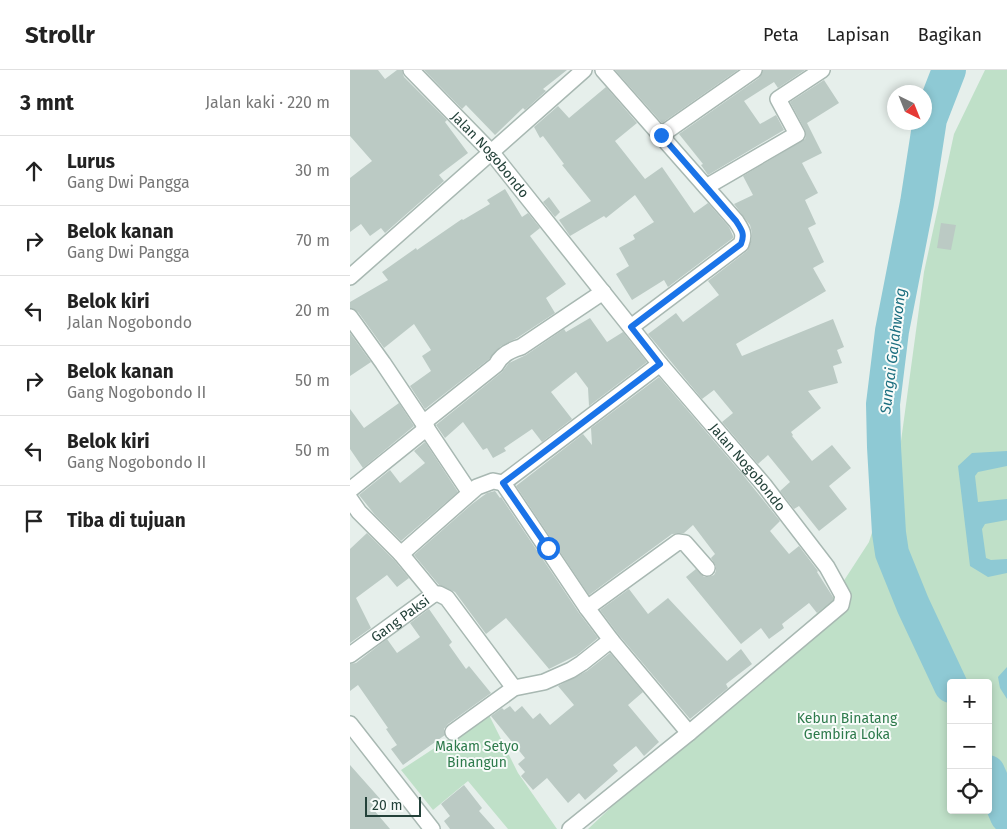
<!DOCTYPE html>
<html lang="id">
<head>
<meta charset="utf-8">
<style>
	:root { --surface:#fff; --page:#f2f2f2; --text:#222; --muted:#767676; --line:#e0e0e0 }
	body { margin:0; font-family:"Fira Sans",sans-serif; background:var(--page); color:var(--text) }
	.controls { position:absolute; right:15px; bottom:15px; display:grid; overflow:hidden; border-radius:5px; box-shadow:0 2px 8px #0003 }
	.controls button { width:45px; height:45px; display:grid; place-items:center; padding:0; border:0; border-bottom:1px solid var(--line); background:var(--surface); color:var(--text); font:25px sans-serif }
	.compass { position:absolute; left:537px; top:15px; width:45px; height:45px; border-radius:50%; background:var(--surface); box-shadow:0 2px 8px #0003; rotate:137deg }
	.scale { position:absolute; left:15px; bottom:12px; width:56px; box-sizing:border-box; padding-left:5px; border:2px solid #24423a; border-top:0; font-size:14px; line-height:18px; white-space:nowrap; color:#24423a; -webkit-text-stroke:4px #f7fbf9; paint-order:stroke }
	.stop { position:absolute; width:15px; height:15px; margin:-11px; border:4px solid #1a73e8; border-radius:50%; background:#fff }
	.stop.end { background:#1a73e8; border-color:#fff; box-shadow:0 1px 5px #0008 }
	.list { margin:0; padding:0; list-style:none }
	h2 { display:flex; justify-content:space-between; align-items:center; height:65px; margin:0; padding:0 20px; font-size:21px }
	h2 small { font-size:16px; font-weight:400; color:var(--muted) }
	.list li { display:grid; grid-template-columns:32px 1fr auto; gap:15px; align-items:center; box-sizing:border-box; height:70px; padding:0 20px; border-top:1px solid var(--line) }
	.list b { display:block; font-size:19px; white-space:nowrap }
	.list p { margin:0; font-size:16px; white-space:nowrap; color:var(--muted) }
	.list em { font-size:16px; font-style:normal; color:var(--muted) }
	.icon { flex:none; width:28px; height:28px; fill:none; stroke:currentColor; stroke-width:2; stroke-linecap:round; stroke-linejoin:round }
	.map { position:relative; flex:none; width:657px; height:759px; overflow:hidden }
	header { display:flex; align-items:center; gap:30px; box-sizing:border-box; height:70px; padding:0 25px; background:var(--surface); border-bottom:1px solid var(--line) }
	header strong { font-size:24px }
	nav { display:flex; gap:28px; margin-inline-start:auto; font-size:18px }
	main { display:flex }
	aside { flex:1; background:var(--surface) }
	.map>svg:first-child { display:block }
	.green { fill:#bfe0c8; fill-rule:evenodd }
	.water { fill:#8ec9d4 }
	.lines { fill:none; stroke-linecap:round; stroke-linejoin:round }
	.river { stroke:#8ec9d4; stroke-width:34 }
	.building { fill:#bbcac4 }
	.minor-casing { stroke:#a8b8b2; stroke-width:18 }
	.minor { stroke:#fff; stroke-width:15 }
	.route { stroke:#1a73e8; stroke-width:6 }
	.labels { text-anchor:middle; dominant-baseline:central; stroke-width:4; stroke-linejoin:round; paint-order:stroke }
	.street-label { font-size:14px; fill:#24423a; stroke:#f7fbf9 }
	.park-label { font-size:14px; fill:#2d7a4b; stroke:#f7fbf9 }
	.water-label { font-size:15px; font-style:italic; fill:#1c6f80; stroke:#f7fbf9 }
</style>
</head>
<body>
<header>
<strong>Strollr</strong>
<nav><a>Peta</a><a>Lapisan</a><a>Bagikan</a></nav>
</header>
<main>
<aside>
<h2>3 mnt<small>Jalan kaki · 220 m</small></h2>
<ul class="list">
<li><svg class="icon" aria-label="ahead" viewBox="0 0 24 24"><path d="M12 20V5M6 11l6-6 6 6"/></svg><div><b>Lurus</b><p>Gang Dwi Pangga</p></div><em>30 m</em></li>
<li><svg class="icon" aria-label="right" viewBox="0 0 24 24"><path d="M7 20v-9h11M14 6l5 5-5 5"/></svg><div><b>Belok kanan</b><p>Gang Dwi Pangga</p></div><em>70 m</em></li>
<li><svg class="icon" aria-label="left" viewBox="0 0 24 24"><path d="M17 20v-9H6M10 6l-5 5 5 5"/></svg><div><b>Belok kiri</b><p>Jalan Nogobondo</p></div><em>20 m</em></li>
<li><svg class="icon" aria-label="right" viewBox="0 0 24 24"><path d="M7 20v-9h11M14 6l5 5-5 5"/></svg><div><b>Belok kanan</b><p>Gang Nogobondo II</p></div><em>50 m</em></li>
<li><svg class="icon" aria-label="left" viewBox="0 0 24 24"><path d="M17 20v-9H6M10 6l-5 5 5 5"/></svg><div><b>Belok kiri</b><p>Gang Nogobondo II</p></div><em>50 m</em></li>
<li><svg class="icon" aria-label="arrive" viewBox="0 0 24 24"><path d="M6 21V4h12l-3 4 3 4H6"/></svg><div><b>Tiba di tujuan</b></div></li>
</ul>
</aside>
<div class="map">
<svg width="657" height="759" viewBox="0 0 657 759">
	<rect width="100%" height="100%" fill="#e6efeb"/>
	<path class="green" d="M 635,0 L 657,0 L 657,759 L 238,759 L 482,529 L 519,472 L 551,371 L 574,202 L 604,64 ZM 601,613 L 638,613 L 638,740 L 601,740 Z
		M 138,643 L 168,703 L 207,759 L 158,759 L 118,711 L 83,740 L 51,700 Z"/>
	<path class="water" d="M 657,381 L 657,396 L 628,402 L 625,406 L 628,432 L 657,429 L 657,450 L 635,454 L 632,459 L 636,488 L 641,490 L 657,489 L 657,503 L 638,507 L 620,496 L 608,396 L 622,383 Z
		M 657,597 L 657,629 L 650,618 L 648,607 Z"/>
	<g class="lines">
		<path class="river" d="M 599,0 L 580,49 L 567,133 L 542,261 L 533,334 L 534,377 L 539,463 L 542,483 L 563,535 L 601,616
			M 638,702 L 657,746"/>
	</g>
	<path class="building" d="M 0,0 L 28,0 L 35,9 L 47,0 L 52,0 L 54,7 L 97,50 L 95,52 L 118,83 L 89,105 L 94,111 L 35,163 L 31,158 L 20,166 L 11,154 L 0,162 L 0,108 L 22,91 L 0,66 Z
		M 74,0 L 217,0 L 193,19 L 196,21 L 175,40 L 173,38 L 145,65 L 116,35 L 112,39 Z
		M 265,0 L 388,0 L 312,53 Z
		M 413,0 L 455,0 L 428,18 L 424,12 L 394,31 L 410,54 L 426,45 L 434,60 L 358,105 L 351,95 L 353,94 L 329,64 L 409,8 Z
		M 474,10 L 489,33 L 457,53 L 472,83 L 452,93 L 468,123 L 455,130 L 466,154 L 458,158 L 474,192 L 463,198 L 476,221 L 386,274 L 392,286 L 483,249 L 494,277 L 487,280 L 492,293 L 483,296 L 488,313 L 458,321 L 471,338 L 441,362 L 443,365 L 442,366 L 462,391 L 482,375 L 501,398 L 479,416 L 497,439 L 469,461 L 449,436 L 444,439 L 430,421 L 440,412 L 418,385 L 408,394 L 372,352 L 383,343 L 364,320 L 352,329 L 298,264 L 326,243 L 333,252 L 369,225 L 358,211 L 397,181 L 401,172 L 402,163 L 400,155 L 384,134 L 403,125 L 393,106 L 455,69 L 456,65 L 455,60 L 440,32 Z
		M 256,17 L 287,53 L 265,71 L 295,109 L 312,97 L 344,143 L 358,133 L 379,157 L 383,166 L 383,168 L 318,217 L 314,210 L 282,230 L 266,204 L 279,196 L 269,178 L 285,169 L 283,165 L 304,152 L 285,125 L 256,148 L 254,146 L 220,166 L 209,150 L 241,131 L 212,95 L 214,94 L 193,66 L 190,68 L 184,57 L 208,36 L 219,48 Z
		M 155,119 L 172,147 L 178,143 L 190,158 L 180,166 L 216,214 L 196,228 L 205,243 L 167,268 L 151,276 L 139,289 L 75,339 L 60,316 L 81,301 L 72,286 L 81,280 L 64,254 L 34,278 L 8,242 L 0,238 L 0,232 L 38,210 L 32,202 L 66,178 L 67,180 L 112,149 L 113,150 L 140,134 L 137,130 Z
		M 199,127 L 210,142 L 205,147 L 193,132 Z
		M 591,153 L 606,155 L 601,180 L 587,178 Z
		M 240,248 L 257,272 L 273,262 L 297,292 L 239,336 L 238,318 L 226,302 L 201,322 L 222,349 L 192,372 L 182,359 L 154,378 L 156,381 L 143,388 L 137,378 L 133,380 L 113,352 L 95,368 L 86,355 L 152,302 L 159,293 L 176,285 L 214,259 L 216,262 Z
		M 0,263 L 21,292 L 0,306 Z
		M 309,307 L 393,405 L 430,451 L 420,461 L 439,484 L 449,476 L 468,501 L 467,502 L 483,527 L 483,530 L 467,543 L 459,533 L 432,554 L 434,558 L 419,569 L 411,558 L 391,574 L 336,507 L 346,499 L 354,507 L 358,507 L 364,505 L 366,501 L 366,496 L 361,488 L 365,484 L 343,455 L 334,463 L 322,464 L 239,525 L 166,416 L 233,364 L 242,375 L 241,358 Z
		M 49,333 L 64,356 L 13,398 L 0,379 L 0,339 L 14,358 Z
		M 75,372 L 108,422 L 51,471 L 25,445 L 9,425 L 40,400 L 50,413 L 75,393 L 64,381 Z
		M 145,421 L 150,428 L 151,427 L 229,543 L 248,568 L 227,585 L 199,599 L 156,548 L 136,564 L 105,522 L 89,515 L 64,485 L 122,434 L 137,423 Z
		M 17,463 L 44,490 L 59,508 L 47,517 L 37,505 L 6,528 L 21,558 L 0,573 L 0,479 Z
		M 279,519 L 298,544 L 318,528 L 377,591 L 391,579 L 402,594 L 376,614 L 378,618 L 340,649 L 268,564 L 250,540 Z
		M 79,539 L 102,572 L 99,575 L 116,599 L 119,596 L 141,623 L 98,654 L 94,659 L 95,665 L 53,695 L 41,679 L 47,675 L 36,659 L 38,658 L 8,615 L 0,621 L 0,594 L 6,593 L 37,569 L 47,583 L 70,567 L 60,553 Z
		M 260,583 L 293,622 L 278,635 L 309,672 L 294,686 L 286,676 L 263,695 L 268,701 L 235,730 L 229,723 L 218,733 L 197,708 L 183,720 L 171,706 L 175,702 L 168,694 L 175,688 L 141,646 L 152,638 L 154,640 L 160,636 L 165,642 L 172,636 L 183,649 L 190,643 L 200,655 L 224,635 L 208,616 L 237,601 Z
		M 0,695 L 32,731 L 23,739 L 40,759 L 0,759 Z
		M 114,715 L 132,738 L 129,741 L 145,759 L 100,759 L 94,751 L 100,746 L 91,734 Z"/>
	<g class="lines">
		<g class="minor-casing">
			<g id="minor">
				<path id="s1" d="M 61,0 L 142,83 L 310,294 L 414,415 L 477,497 L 493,526 L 491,535 L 339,663 L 220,759"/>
				<path d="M 253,0 L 386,151 C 392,160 395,164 391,174 L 281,257"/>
				<path d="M 311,65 L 404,0"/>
				<path d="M 356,117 L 447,64 L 428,29 L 472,0"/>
				<path d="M 0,207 L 234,0"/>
				<path d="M 0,247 L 33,293 L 120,423"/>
				<path d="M 73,353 L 146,295 C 151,285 160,280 171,277 L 253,222"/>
				<path d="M 0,420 L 77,358"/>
				<path d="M 0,429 L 9,442 L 51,484 L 84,524"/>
				<path d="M 51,484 L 127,417 L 143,411 L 153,413 L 310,294"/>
				<path d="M 84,524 L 89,524 L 97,528 L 164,618"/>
				<path d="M 237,538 L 328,472 L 335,473 L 357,498"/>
				<path d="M 261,570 L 339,663"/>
				<path id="s2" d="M 0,585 L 84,524"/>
				<path d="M 0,654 L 82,759"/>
				<path d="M 103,662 L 164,618 L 194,612 L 221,600 L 232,593 L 261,570 L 237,538 L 153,413"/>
			</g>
		</g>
		<use href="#minor" class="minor"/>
	</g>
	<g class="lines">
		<path class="route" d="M 198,478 L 153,413 L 310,294 L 281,257 L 391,174 C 395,164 392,160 386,151 L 311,65"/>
	</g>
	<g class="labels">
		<g class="street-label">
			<text stroke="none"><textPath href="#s1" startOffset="116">Jalan Nogobondo</textPath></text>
			<text stroke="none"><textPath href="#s1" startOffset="521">Jalan Nogobondo</textPath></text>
			<text stroke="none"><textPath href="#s2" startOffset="62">Gang Paksi</textPath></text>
		</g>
		<g class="park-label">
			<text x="497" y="648">Kebun Binatang<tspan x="497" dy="16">Gembira Loka</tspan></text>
			<text x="127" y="676">Makam Setyo<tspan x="127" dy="16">Binangun</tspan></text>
		</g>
		<g class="water-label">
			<text transform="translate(543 281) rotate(-83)">Sungai Gajahwong</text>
		</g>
	</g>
</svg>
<div class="controls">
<button>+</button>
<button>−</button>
<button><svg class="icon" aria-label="locate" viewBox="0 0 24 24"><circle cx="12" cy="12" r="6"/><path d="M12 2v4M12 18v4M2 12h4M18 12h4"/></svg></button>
</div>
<svg class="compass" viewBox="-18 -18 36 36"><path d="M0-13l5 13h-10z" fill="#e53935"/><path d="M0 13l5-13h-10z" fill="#767676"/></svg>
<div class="scale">20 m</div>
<div class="stop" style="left:198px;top:478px"></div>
<div class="stop end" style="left:311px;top:65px"></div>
</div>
</main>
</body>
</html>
